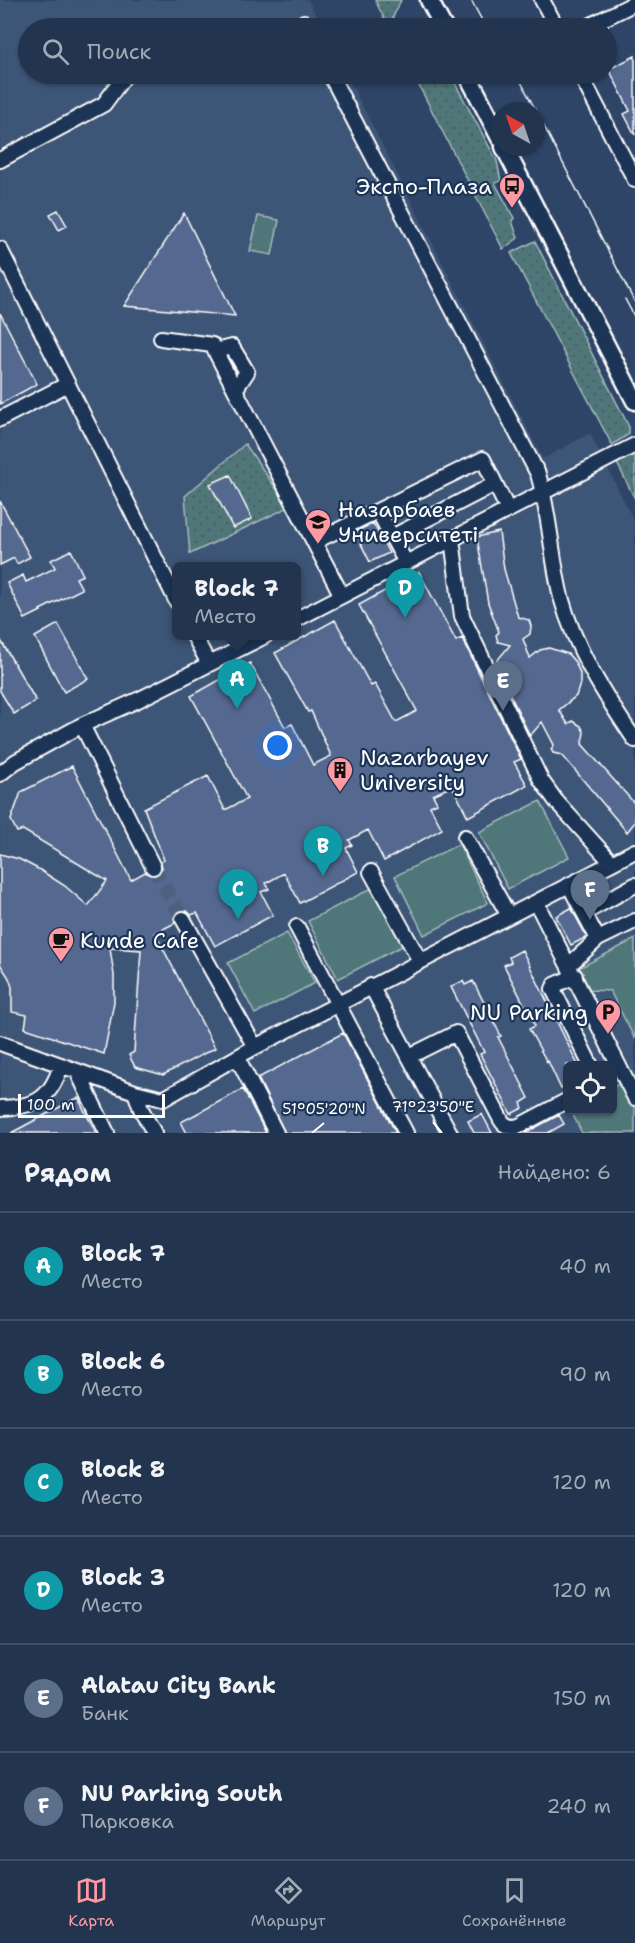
<!DOCTYPE html>
<html lang="ru">
<head>
<meta charset="utf-8">
<style>
	:root { --surface:#22344e; --page:#2e3f58; --text:#f1f3f6; --muted:#a2aab6; --line:#3f4f66; --accent:#ff9aa2 }
	body { margin:0; font-family:"Shantell Sans",sans-serif; background:var(--page); color:var(--text) }
	.controls { position:absolute; right:18px; bottom:18px; display:grid; overflow:hidden; border-radius:9px; box-shadow:0 2px 4px #0004 }
	.controls button { width:54px; height:54px; display:grid; place-items:center; padding:0; border:0; border-bottom:2px solid var(--line); background:var(--surface); color:var(--text); font:30px sans-serif }
	.compass { position:absolute; left:491px; top:102px; width:54px; height:54px; border-radius:50%; background:var(--surface); box-shadow:0 2px 4px #0004; rotate:320deg }
	.scale { position:absolute; left:18px; bottom:15px; width:147px; box-sizing:border-box; padding-left:6px; border:3px solid #fff; border-top:0; font-size:16px; line-height:21px; white-space:nowrap; color:#fff; -webkit-text-stroke:4px #1d3557; paint-order:stroke }
	.you { position:absolute; left:278px; top:746px; width:21px; height:21px; margin:-15px; border:4px solid #fff; border-radius:50%; background:#1a73e8; box-shadow:0 0 0 9px #1a73e833 }
	.badge { display:grid; place-items:center; width:39px; height:39px; border-radius:50%; background:var(--accent); color:#fff; font-size:20px; font-weight:700 }
	.pin { position:absolute; translate:-50% -50px; filter:drop-shadow(0 2px 3px #0008) }
	.pin::after { content:''; position:absolute; top:32px; width:21px; height:18px; background:inherit; clip-path:polygon(0 0,100% 0,50% 100%) }
	.popup { position:absolute; left:172px; top:562px; width:129px; height:78px; box-sizing:border-box; display:grid; place-content:center; border-radius:9px; background:var(--surface); filter:drop-shadow(0 2px 4px #0005); font-size:20px; white-space:nowrap; color:var(--muted) }
	.popup b { font-size:22px; color:var(--text) }
	.popup::after { content:''; position:absolute; left:50%; top:100%; margin-left:-12px; border:12px solid transparent; border-top-color:var(--surface) }
	.list { margin:0; padding:0; list-style:none }
	h2 { display:flex; justify-content:space-between; align-items:center; height:78px; margin:0; padding:0 24px; font-size:26px }
	h2 small { font-size:20px; font-weight:400; color:var(--muted) }
	.list li { display:grid; grid-template-columns:39px 1fr auto; gap:18px; align-items:center; box-sizing:border-box; height:108px; padding:0 24px; border-top:2px solid var(--line) }
	.list b { display:block; font-size:22px; white-space:nowrap }
	.list p { margin:0; font-size:20px; white-space:nowrap; color:var(--muted) }
	.list em { font-size:20px; font-style:normal; color:var(--muted) }
	.icon { flex:none; width:33px; height:33px; fill:none; stroke:currentColor; stroke-width:2; stroke-linecap:round; stroke-linejoin:round }
	.map { position:relative; flex:none; width:635px; height:1133px; overflow:hidden }
	.search { position:absolute; background:var(--surface); box-shadow:0 2px 4px #0004; left:18px; right:18px; top:18px; height:66px; display:flex; align-items:center; gap:15px; box-sizing:border-box; padding:0 21px; border-radius:33px; color:var(--muted); font-size:22px }
	.sheet { height:726px; background:var(--surface) }
	nav { display:flex; justify-content:space-around; align-items:center; box-sizing:border-box; height:84px; border-top:2px solid var(--line); background:var(--surface); font-size:16px; color:var(--muted) }
	nav a { display:grid; justify-items:center; gap:3px }
	nav .on { color:var(--accent) }
	.map>svg:first-child { display:block }
	.built { fill:#3d5477; fill-rule:evenodd }
	.grass { fill:url(#grass-dots); stroke:#a7bbbc; stroke-width:1.5 }
	.park { fill:#4f777a; stroke:#a7bbbc; stroke-width:1.5 }
	.building { fill:#546990; stroke:#fff; stroke-width:1.5 }
	.lines { fill:none; stroke-linecap:round; stroke-linejoin:round }
	.minor-tunnel { stroke:#4d617f; stroke-width:14; stroke-dasharray:14 7; stroke-linecap:butt }
	.minor-casing { stroke:#fff; stroke-width:18 }
	.major-casing { stroke:#fff; stroke-width:21 }
	.minor { stroke:#1d3557; stroke-width:14 }
	.major { stroke:#1d3557; stroke-width:16 }
	.tram { stroke:#fff; stroke-width:1.5 }
	.ticks { fill:none; stroke:#fff; stroke-width:2 }
	.labels { text-anchor:middle; dominant-baseline:central; stroke-width:4.5; stroke-linejoin:round; paint-order:stroke }
	.poi-label { font-size:22px; fill:#fff; stroke:#1d3557; text-anchor:start }
	.ticks-label { font-size:15px; text-anchor:middle; fill:#fff; stroke:#1d3557; stroke-width:4.5; stroke-linejoin:round; paint-order:stroke }
</style>
</head>
<body>
<div class="map">
<svg width="635" height="1133" viewBox="0 0 635 1133">
	<defs>
		<pattern id="grass-dots" width="8" height="8" patternUnits="userSpaceOnUse" patternTransform="scale(1.5)"><rect width="8" height="8" fill="#4f777a"/><path d="M2 2h.1M6 6h.1" fill="none" stroke="#4d5f61" stroke-width="1.8" stroke-linecap="round"/></pattern>
	</defs>
	<rect width="100%" height="100%" fill="#2e4568"/>
	<filter id="ink" filterUnits="userSpaceOnUse"><feTurbulence type="fractalNoise" baseFrequency=".0167" numOctaves="2"/><feDisplacementMap in="SourceGraphic" scale="12" xChannelSelector="R" yChannelSelector="G"/><feConvolveMatrix kernelMatrix="1 2 1 2 8 2 1 2 1" color-interpolation-filters="sRGB"/></filter>
	<g filter="url(#ink)">
		<path class="built" d="M 0,0 L 308,0 L 323,28 L 28,28 L 28,74 L 346,74 L 543,459 L 590,433 L 635,523 L 635,1133 L 0,1133 ZM 177,566 L 297,566 L 297,636 L 177,636 ZM 568,1066 L 612,1066 L 612,1110 L 568,1110 Z"/>
		<path class="grass" d="M 375,0 L 401,0 L 389,26 L 403,21 L 424,25 L 427,28 L 389,28 Z
			M 413,74 L 450,74 L 497,161 L 501,181 L 495,183 L 514,218 L 512,221 L 518,238 L 503,249 Z
			M 535,241 L 629,427 L 629,434 L 612,445 L 511,253 Z
			M 245,444 L 289,507 L 190,554 L 185,496 Z
			M 635,450 L 635,499 L 615,459 Z"/>
		<path class="park" d="M 258,216 L 279,220 L 272,255 L 250,251 Z
			M 540,801 L 569,857 L 508,889 L 479,832 Z
			M 459,844 L 488,903 L 424,935 L 395,876 Z
			M 372,888 L 402,946 L 338,979 L 308,921 Z
			M 287,933 L 315,983 L 255,1014 L 228,963 Z
			M 635,939 L 635,1039 L 610,991 L 590,990 L 579,968 Z
			M 635,1076 L 635,1133 L 582,1133 L 571,1111 L 612,1110 L 613,1087 Z"/>
		<path class="building" d="M 635,56 L 635,135 L 624,114 L 630,111 L 609,69 Z
			M 58,210 L 67,226 L 59,230 L 50,214 Z
			M 184,213 L 235,316 L 124,306 Z
			M 0,313 L 37,384 L 0,404 Z
			M 230,475 L 252,519 L 233,528 L 210,484 Z
			M 0,501 L 30,557 L 17,564 L 14,558 L 0,565 Z
			M 373,523 L 389,553 L 370,562 L 355,532 Z
			M 499,532 L 504,569 L 518,617 L 529,620 L 531,626 L 530,634 L 523,639 L 530,658 L 540,650 L 549,648 L 568,654 L 575,662 L 580,673 L 580,684 L 576,696 L 559,710 L 568,724 L 573,721 L 581,726 L 584,732 L 582,744 L 635,804 L 635,822 L 627,832 L 562,755 L 553,753 L 551,749 L 554,745 L 542,722 L 530,736 L 495,663 L 510,645 L 498,642 L 496,635 L 499,632 L 488,603 L 477,537 Z
			M 71,550 L 83,575 L 76,578 L 82,589 L 40,610 L 41,611 L 25,619 L 7,583 L 23,575 L 26,582 L 55,568 L 51,560 Z
			M 419,572 L 456,641 L 462,638 L 521,759 L 514,762 L 527,785 L 468,817 L 452,786 L 433,795 L 437,803 L 430,806 L 442,829 L 384,861 L 368,830 L 349,840 L 352,845 L 346,848 L 358,872 L 300,903 L 284,873 L 266,883 L 269,889 L 261,892 L 273,915 L 215,946 L 197,913 L 191,915 L 187,911 L 178,912 L 174,918 L 175,923 L 155,933 L 215,1048 L 163,1075 L 135,1067 L 129,1055 L 134,1052 L 141,950 L 110,948 L 114,975 L 114,1002 L 104,1054 L 25,1028 L 27,1015 L 12,1012 L 12,987 L 9,978 L 0,964 L 0,854 L 19,859 L 40,870 L 65,886 L 88,906 L 107,881 L 23,830 L 17,832 L 11,820 L 21,792 L 72,766 L 131,880 L 145,872 L 152,876 L 158,875 L 162,868 L 161,862 L 164,860 L 144,808 L 208,776 L 225,810 L 247,799 L 191,696 L 250,663 L 285,727 L 292,724 L 313,765 L 331,756 L 311,711 L 308,712 L 275,653 L 335,620 L 371,686 L 375,684 L 396,722 L 417,711 L 359,605 Z
			M 58,624 L 88,679 L 64,692 L 35,637 Z
			M 0,639 L 36,701 L 14,714 L 0,691 Z
			M 571,908 L 587,937 L 571,945 L 556,916 Z
			M 522,950 L 578,1065 L 567,1065 L 567,1085 L 561,1089 L 548,1061 L 547,1062 L 529,1029 L 535,1026 L 504,965 L 511,962 L 509,957 Z
			M 463,981 L 465,985 L 473,981 L 501,1036 L 498,1037 L 529,1098 L 521,1103 L 523,1108 L 511,1114 L 480,1054 L 484,1052 L 451,987 Z
			M 343,1033 L 396,1133 L 285,1133 L 258,1078 Z
			M 243,1089 L 266,1133 L 187,1133 L 181,1122 Z
			M 78,1098 L 96,1133 L 11,1133 L 73,1100 Z
			M 482,1114 L 492,1133 L 474,1133 L 468,1121 Z
			M 559,1115 L 564,1124 L 548,1133 L 525,1133 Z"/>
		<g class="lines">
			<path class="minor-tunnel" d="M 153,867 L 183,919"/>
			<g class="minor-casing">
				<path id="minor" d="M 542,0 L 557,28
					M 304,22 L 307,28
					M 585,28 L 635,3
					M 330,74 L 538,474 C 550,514 551,556 561,597 C 575,649 605,696 635,740
					M 580,74 L 635,180
					M 0,160 L 104,104 L 126,74
					M 0,249 L 177,602
					M 161,338 L 212,345 L 342,596
					M 215,351 L 232,347 L 247,372 L 235,390
					M 0,419 L 68,384
					M 378,511 L 406,563
					M 392,537 L 495,484
					M 452,539 L 462,616 L 541,780 L 556,801 L 612,863
					M 314,542 L 483,459 L 508,510
					M 297,619 L 635,445
					M 194,636 L 209,664
					M 0,774 L 15,762 L 82,725
					M 465,837 L 509,916
					M 153,867 L 82,725 L 140,699 L 265,636
					M 371,872 L 420,961
					M 569,885 L 598,939 L 635,921
					M 536,902 L 635,1098
					M 584,913 L 635,885
					M 183,919 L 255,1047 L 635,851
					M 297,927 L 406,1133
					M 569,965 L 598,939
					M 575,976 L 555,985 L 553,989 L 591,1066
					M 371,986 L 450,1133
					M 0,1043 L 135,1092 L 163,1099 L 255,1047
					M 410,1056 L 456,1033 L 501,1120 C 505,1127 512,1128 519,1126 L 568,1100
					M 237,1057 L 276,1133
					M 77,1071 L 107,1133
					M 135,1092 L 141,1109 L 154,1133
					M 1,1108 C 35,1107 51,1099 61,1065"/>
			</g>
			<g class="major-casing">
				<path id="major" d="M 429,0 L 444,28
					M 467,74 L 500,138
					M 504,147 L 635,401"/>
			</g>
			<use href="#minor" class="minor"/>
			<use href="#major" class="major"/>
			<path class="tram" d="M 471,0 L 486,28
				M 517,74 L 635,303
				M 625,299 L 635,318"/>
		</g>
	</g>
	<path class="ticks" d="M 433,1122 L 442,1133M 312,1133 L 324,1123"/>
	<defs>
		<g id="bus-pin" transform="scale(1.35)"><path d="M0 17L-7.5 6A9.5 9.5 0 1 1 7.5 6Z" fill="#ff9aa2" stroke="#1d3557"/><path d="M-5-6H5V4H4V6H2V4H-2V6H-4V4H-5ZM-3.5-4V0h7V-4ZM-3.5 1.2v1.5H-2V1.2ZM2 1.2v1.5H3.5V1.2Z" fill="#111"/></g>
		<g id="university-pin" transform="scale(1.35)"><path d="M0 17L-7.5 6A9.5 9.5 0 1 1 7.5 6Z" fill="#ff9aa2" stroke="#1d3557"/><path d="M0-5L7-2L0 1L-7-2ZM-4 1L0 2.5L4 1V4Q0 6-4 4Z" fill="#111"/></g>
		<g id="building-pin" transform="scale(1.35)"><path d="M0 17L-7.5 6A9.5 9.5 0 1 1 7.5 6Z" fill="#ff9aa2" stroke="#1d3557"/><path d="M-4-6H4V6H1V3H-1V6H-4ZM-2.5-4.3h1.7v1.8h-1.7ZM.8-4.3h1.7v1.8H.8ZM-2.5-1h1.7V.8h-1.7ZM.8-1h1.7V.8H.8Z" fill="#111"/></g>
		<g id="cafe-pin" transform="scale(1.35)"><path d="M0 17L-7.5 6A9.5 9.5 0 1 1 7.5 6Z" fill="#ff9aa2" stroke="#1d3557"/><path d="M-5.5-4.5H6V0H3Q3 3.5 0 3.5H-2.5Q-5.5 3.5-5.5 0ZM3-3.2v2h1.7v-2ZM-6 4.5H4V6H-6Z" fill="#111"/></g>
		<g id="parking-pin" transform="scale(1.35)"><path d="M0 17L-7.5 6A9.5 9.5 0 1 1 7.5 6Z" fill="#ff9aa2" stroke="#1d3557"/><path d="M-3.5-5.5H1a3.5 3.5 0 0 1 0 7H-1V5.5H-3.5ZM-1-3.4V-.6H.8a1.4 1.4 0 0 0 0-2.8Z" fill="#111"/></g>
	</defs>
	<g fill-rule="evenodd">
		<use href="#bus-pin" x="512" y="186"/>
		<use href="#university-pin" x="318" y="522"/>
		<use href="#building-pin" x="340" y="770"/>
		<use href="#cafe-pin" x="61" y="940"/>
		<use href="#parking-pin" x="608" y="1012"/>
	</g>
	<g class="labels">
		<g class="poi-label">
			<text x="492" y="186" text-anchor="end">Экспо-Плаза</text>
			<text x="338" y="509">Назарбаев<tspan x="338" dy="25">Университеті</tspan></text>
			<text x="360" y="757">Nazarbayev<tspan x="360" dy="25">University</tspan></text>
			<text x="80" y="940">Kunde Cafe</text>
			<text x="588" y="1012" text-anchor="end">NU Parking</text>
		</g>
	</g>
	<g class="ticks-label">
		<text x="433" y="1112">71°23'50"E</text>
		<text x="324" y="1114">51°05'20"N</text>
	</g>
</svg>
<div class="controls">
<button><svg class="icon" aria-label="locate" viewBox="0 0 24 24"><circle cx="12" cy="12" r="6"/><path d="M12 2v4M12 18v4M2 12h4M18 12h4"/></svg></button>
</div>
<svg class="compass" viewBox="-18 -18 36 36"><path d="M0-13l5 13h-10z" fill="#e53935"/><path d="M0 13l5-13h-10z" fill="#a2aab6"/></svg>
<div class="scale">100 m</div>
<div class="you"></div>
<div class="pin badge" style="left:237px;top:709px;background:#0f9aa8">A</div>
<div class="popup"><b>Block 7</b>Место</div>
<div class="pin badge" style="left:323px;top:876px;background:#0f9aa8">B</div>
<div class="pin badge" style="left:238px;top:919px;background:#0f9aa8">C</div>
<div class="pin badge" style="left:405px;top:618px;background:#0f9aa8">D</div>
<div class="pin badge" style="left:503px;top:711px;background:#5c6f8a">E</div>
<div class="pin badge" style="left:590px;top:920px;background:#5c6f8a">F</div>
<div class="search"><svg class="icon" aria-label="search" viewBox="0 0 24 24"><circle cx="10" cy="10" r="6"/><path d="M15 15l6 6"/></svg>Поиск</div>
</div>
<section class="sheet">
<h2>Рядом<small>Найдено: 6</small></h2>
<ul class="list">
<li><span class="badge" style="background:#0f9aa8">A</span><div><b>Block 7</b><p>Место</p></div><em>40 m</em></li>
<li><span class="badge" style="background:#0f9aa8">B</span><div><b>Block 6</b><p>Место</p></div><em>90 m</em></li>
<li><span class="badge" style="background:#0f9aa8">C</span><div><b>Block 8</b><p>Место</p></div><em>120 m</em></li>
<li><span class="badge" style="background:#0f9aa8">D</span><div><b>Block 3</b><p>Место</p></div><em>120 m</em></li>
<li><span class="badge" style="background:#5c6f8a">E</span><div><b>Alatau City Bank</b><p>Банк</p></div><em>150 m</em></li>
<li><span class="badge" style="background:#5c6f8a">F</span><div><b>NU Parking South</b><p>Парковка</p></div><em>240 m</em></li>
</ul>
</section>
<nav>
<a class="on"><svg class="icon" aria-label="map" viewBox="0 0 24 24"><path d="M3 6l6-2 6 2 6-2v14l-6 2-6-2-6 2zM9 4v14M15 6v14"/></svg>Карта</a>
<a><svg class="icon" aria-label="directions" viewBox="0 0 24 24"><path d="M12 3l9 9-9 9-9-9zM9 14v-3h6M13 9l2 2-2 2"/></svg>Маршрут</a>
<a><svg class="icon" aria-label="saved" viewBox="0 0 24 24"><path d="M7 4h10v16l-5-4-5 4z"/></svg>Сохранённые</a>
</nav>
</body>
</html>
